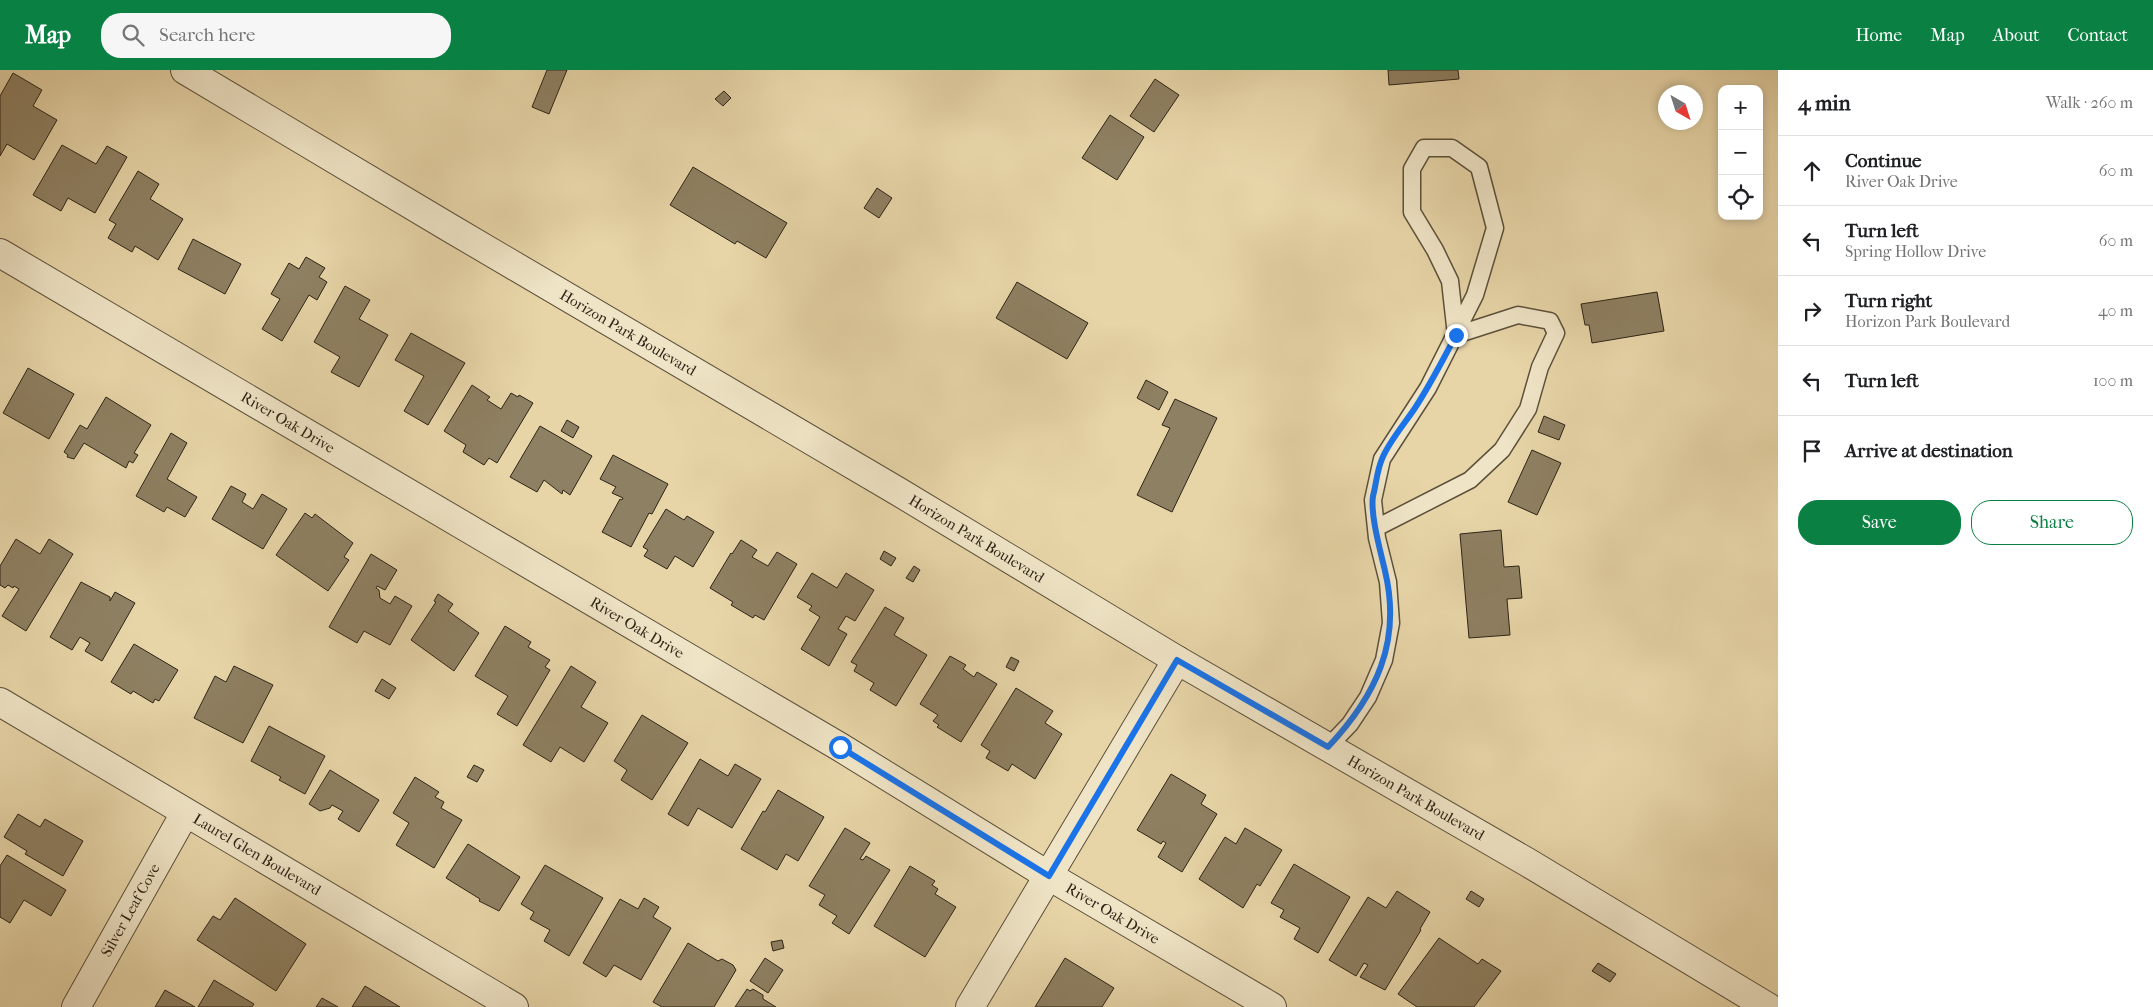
<!DOCTYPE html>
<html lang="en">
<head>
<meta charset="utf-8">
<style>
	:root { --surface:#fff; --page:#f6f6f6; --text:#202124; --muted:#757577; --line:#e0e0e0; --accent:#0b8043 }
	body { margin:0; font-family:"IM FELL French Canon",serif; background:var(--page); color:var(--text) }
	.controls { position:absolute; right:15px; top:15px; display:grid; overflow:hidden; border-radius:10px; box-shadow:0 2px 8px #0003 }
	.controls button { width:45px; height:45px; display:grid; place-items:center; padding:0; border:0; border-bottom:1px solid var(--line); background:var(--surface); color:var(--text); font:25px sans-serif }
	.compass { position:absolute; left:1658px; top:15px; width:45px; height:45px; border-radius:50%; background:var(--surface); box-shadow:0 2px 8px #0003; rotate:141deg }
	.stop { position:absolute; width:15px; height:15px; margin:-11px; border:4px solid #1a73e8; border-radius:50%; background:#fff }
	.stop.end { background:#1a73e8; border-color:#fff; box-shadow:0 1px 5px #0008 }
	.list { margin:0; padding:0; list-style:none }
	h2 { display:flex; justify-content:space-between; align-items:center; height:65px; margin:0; padding:0 20px; font-size:21px }
	h2 small { font-size:16px; font-weight:400; color:var(--muted) }
	.list li { display:grid; grid-template-columns:32px 1fr auto; gap:15px; align-items:center; box-sizing:border-box; height:70px; padding:0 20px; border-top:1px solid var(--line) }
	.list b { display:block; font-size:19px; white-space:nowrap }
	.list p { margin:0; font-size:16px; white-space:nowrap; color:var(--muted) }
	.list em { font-size:16px; font-style:normal; color:var(--muted) }
	.actions { display:flex; gap:10px; padding:15px 20px }
	.actions a { flex:1; padding:11px 0; border:1px solid var(--accent); border-radius:20px; text-align:center; font-size:18px; color:var(--accent) }
	.actions .main { background:var(--accent); color:#fff }
	.icon { flex:none; width:28px; height:28px; fill:none; stroke:currentColor; stroke-width:2; stroke-linecap:round; stroke-linejoin:round }
	.map { position:relative; flex:none; width:1778px; height:937px; overflow:hidden }
	header { display:flex; align-items:center; gap:30px; box-sizing:border-box; height:70px; padding:0 25px; background:var(--accent); color:#fff }
	header strong { font-size:24px }
	nav { display:flex; gap:28px; margin-inline-start:auto; font-size:18px }
	.search { width:350px; height:45px; background:var(--page); display:flex; align-items:center; gap:12px; box-sizing:border-box; padding:0 18px; border-radius:20px; color:var(--muted); font-size:19px }
	main { display:flex }
	aside { flex:1; background:var(--surface) }
	.map>svg:first-child { display:block }
	.building { fill:#8e8062; stroke:#2e2416 }
	.lines { fill:none; stroke-linecap:round; stroke-linejoin:round }
	.service-casing { stroke:#5c503a; stroke-width:19 }
	.minor-casing { stroke:#5c503a; stroke-width:30 }
	.tertiary-casing { stroke:#5c503a; stroke-width:30 }
	.service { stroke:#efe4c6; stroke-width:16 }
	.minor { stroke:#efe4c6; stroke-width:28 }
	.tertiary { stroke:#efe4c6; stroke-width:28 }
	.route { stroke:#1a73e8; stroke-width:6 }
	.labels { text-anchor:middle; dominant-baseline:central; stroke-width:4; stroke-linejoin:round; paint-order:stroke }
	.street-label { font-size:15px; fill:#2e2416; stroke:#efe4c6 }
</style>
</head>
<body>
<header>
<strong>Map</strong>
<div class="search"><svg class="icon" aria-label="search" viewBox="0 0 24 24"><circle cx="10" cy="10" r="6"/><path d="M15 15l6 6"/></svg>Search here</div>
<nav><a>Home</a><a>Map</a><a>About</a><a>Contact</a></nav>
</header>
<main>
<div class="map">
<svg width="1778" height="937" viewBox="0 0 1778 937">
	<rect width="100%" height="100%" fill="#e7d5a8"/>
	<filter id="stains"><feTurbulence type="fractalNoise" baseFrequency=".004" numOctaves="4"/><feColorMatrix values="0 0 0 0 .2 0 0 0 0 .09 0 0 0 0 .02 0 0 0 .5 -.17"/></filter>
	<radialGradient id="worn" r=".72"><stop offset=".6" stop-color="#630" stop-opacity="0"/><stop offset="1" stop-color="#630" stop-opacity=".3"/></radialGradient>
	<path class="building" d="M 547,0 L 567,0 L 549,44 L 532,37 Z
		M 1388,0 L 1458,0 L 1459,9 L 1389,15 Z
		M 13,3 L 42,20 L 33,36 L 57,50 L 34,90 L 7,74 L 0,86 L 0,26 Z
		M 1155,9 L 1179,25 L 1154,62 L 1130,46 Z
		M 724,21 L 731,28 L 723,36 L 715,29 Z
		M 1110,45 L 1144,67 L 1117,110 L 1082,88 Z
		M 62,75 L 96,94 L 107,76 L 127,87 L 95,143 L 68,128 L 61,141 L 33,125 Z
		M 693,97 L 787,153 L 766,188 L 737,171 L 735,174 L 670,135 Z
		M 138,101 L 159,114 L 150,129 L 183,149 L 158,190 L 135,176 L 132,182 L 108,168 L 116,154 L 109,150 Z
		M 877,118 L 892,128 L 879,148 L 864,138 Z
		M 193,169 L 241,194 L 225,224 L 178,199 Z
		M 306,187 L 325,198 L 319,207 L 327,212 L 317,230 L 309,225 L 282,271 L 262,259 L 280,229 L 271,224 L 289,193 L 299,199 Z
		M 1017,212 L 1088,253 L 1067,289 L 996,248 Z
		M 345,216 L 370,230 L 359,249 L 388,265 L 359,317 L 331,302 L 340,287 L 314,272 Z
		M 1657,222 L 1664,261 L 1592,273 L 1589,255 L 1585,255 L 1581,234 Z
		M 411,263 L 465,293 L 428,355 L 404,341 L 424,306 L 395,290 Z
		M 28,298 L 74,324 L 49,369 L 3,343 Z
		M 1146,310 L 1168,322 L 1159,340 L 1137,328 Z
		M 472,315 L 490,327 L 487,330 L 501,339 L 511,323 L 518,327 L 519,325 L 533,333 L 497,393 L 489,388 L 484,395 L 463,382 L 466,375 L 444,361 Z
		M 106,327 L 151,355 L 134,383 L 138,385 L 133,393 L 129,391 L 126,398 L 84,373 L 74,389 L 67,387 L 68,385 L 64,382 L 80,355 L 87,359 Z
		M 1175,329 L 1217,348 L 1172,442 L 1137,425 L 1170,358 L 1162,355 Z
		M 1544,346 L 1565,355 L 1559,370 L 1538,362 Z
		M 567,350 L 579,357 L 573,368 L 561,361 Z
		M 540,356 L 592,386 L 570,425 L 563,420 L 562,424 L 544,410 L 537,422 L 510,407 Z
		M 171,363 L 187,373 L 167,409 L 197,427 L 185,447 L 167,437 L 164,442 L 136,426 Z
		M 1532,380 L 1561,393 L 1537,445 L 1508,432 Z
		M 613,385 L 668,414 L 652,444 L 649,443 L 631,477 L 602,462 L 620,429 L 622,430 L 623,428 L 612,423 L 616,417 L 600,409 Z
		M 231,416 L 246,424 L 242,432 L 253,439 L 262,424 L 287,439 L 263,479 L 212,449 Z
		M 666,439 L 684,450 L 687,446 L 714,462 L 693,497 L 675,486 L 667,499 L 644,486 L 648,480 L 643,477 Z
		M 305,443 L 312,448 L 315,444 L 353,473 L 344,487 L 349,490 L 328,521 L 276,485 Z
		M 1501,460 L 1504,497 L 1519,496 L 1522,528 L 1507,529 L 1510,565 L 1469,568 L 1460,464 Z
		M 16,469 L 40,484 L 49,469 L 73,484 L 26,561 L 2,546 L 19,519 L 14,516 L 13,518 L 8,515 L 5,518 L 0,515 L 0,496 Z
		M 741,470 L 757,480 L 752,487 L 768,496 L 777,482 L 797,494 L 764,550 L 755,545 L 753,548 L 731,535 L 733,532 L 710,518 L 731,483 L 732,484 Z
		M 884,481 L 896,488 L 891,496 L 880,489 Z
		M 371,484 L 397,500 L 385,520 L 377,516 L 376,518 L 379,520 L 380,528 L 390,534 L 395,526 L 412,536 L 390,575 L 364,561 L 357,573 L 329,557 Z
		M 914,496 L 920,500 L 913,512 L 906,508 Z
		M 812,503 L 837,518 L 846,503 L 874,520 L 855,551 L 846,546 L 838,559 L 847,564 L 829,596 L 801,579 L 820,547 L 809,540 L 812,536 L 797,527 Z
		M 81,512 L 110,527 L 110,531 L 115,522 L 135,533 L 102,591 L 85,581 L 90,573 L 80,567 L 72,580 L 50,567 Z
		M 438,524 L 453,534 L 448,541 L 479,563 L 454,601 L 411,570 L 436,532 L 434,531 Z
		M 885,537 L 904,548 L 894,565 L 927,585 L 896,636 L 870,620 L 874,613 L 854,601 L 857,595 L 851,592 Z
		M 505,556 L 531,572 L 528,577 L 550,590 L 545,597 L 550,600 L 517,656 L 497,644 L 508,626 L 475,606 Z
		M 134,574 L 178,600 L 159,631 L 155,629 L 153,633 L 133,621 L 131,624 L 111,612 Z
		M 950,586 L 966,595 L 963,599 L 974,607 L 977,602 L 997,614 L 961,672 L 937,657 L 939,655 L 933,651 L 938,645 L 920,634 Z
		M 1011,587 L 1019,591 L 1014,601 L 1006,597 Z
		M 234,596 L 273,615 L 243,673 L 194,648 L 215,606 L 226,612 Z
		M 571,596 L 596,612 L 581,637 L 608,653 L 584,692 L 560,677 L 551,692 L 523,675 Z
		M 382,609 L 396,618 L 389,629 L 375,621 Z
		M 1016,618 L 1053,641 L 1045,653 L 1062,664 L 1035,709 L 1012,694 L 1008,701 L 986,688 L 990,681 L 981,675 Z
		M 642,645 L 688,673 L 652,730 L 621,710 L 627,700 L 614,691 Z
		M 269,656 L 325,686 L 305,724 L 279,710 L 281,707 L 251,691 Z
		M 700,689 L 728,706 L 735,694 L 761,709 L 732,758 L 698,738 L 688,756 L 668,744 Z
		M 474,695 L 484,700 L 477,712 L 467,707 Z
		M 330,700 L 379,730 L 359,762 L 338,749 L 343,741 L 332,735 L 330,738 L 320,741 L 309,734 Z
		M 1171,704 L 1206,725 L 1201,734 L 1217,744 L 1182,802 L 1158,787 L 1166,773 L 1163,771 L 1161,774 L 1137,760 Z
		M 415,707 L 439,722 L 435,727 L 444,732 L 441,738 L 462,750 L 434,798 L 396,775 L 409,753 L 393,743 Z
		M 778,720 L 824,747 L 798,791 L 786,784 L 777,800 L 741,779 L 763,741 L 765,742 Z
		M 18,744 L 40,757 L 45,749 L 83,771 L 63,806 L 25,784 L 27,781 L 4,767 Z
		M 845,758 L 870,773 L 860,789 L 863,790 L 866,786 L 890,800 L 849,864 L 832,853 L 837,846 L 819,835 L 825,825 L 809,816 Z
		M 1245,758 L 1282,780 L 1260,816 L 1257,814 L 1243,838 L 1199,809 L 1225,767 L 1236,774 Z
		M 468,774 L 520,807 L 499,841 L 479,831 L 480,829 L 446,808 Z
		M 7,785 L 66,820 L 51,846 L 24,830 L 10,853 L 0,847 L 0,796 Z
		M 1294,794 L 1350,827 L 1318,883 L 1294,869 L 1300,858 L 1280,847 L 1284,840 L 1271,833 Z
		M 545,795 L 603,828 L 569,886 L 544,871 L 550,860 L 530,849 L 534,842 L 521,834 Z
		M 910,796 L 935,811 L 932,815 L 938,819 L 935,824 L 956,837 L 925,887 L 874,856 Z
		M 1397,821 L 1430,842 L 1420,859 L 1421,860 L 1385,920 L 1360,907 L 1368,895 L 1364,893 L 1356,906 L 1329,890 L 1368,827 L 1386,838 Z
		M 1471,821 L 1484,829 L 1479,837 L 1466,829 Z
		M 235,828 L 306,874 L 276,921 L 197,870 L 213,846 L 220,850 Z
		M 644,828 L 659,837 L 653,847 L 671,858 L 641,910 L 614,895 L 606,907 L 583,893 L 620,829 L 638,839 Z
		M 1439,868 L 1478,894 L 1482,889 L 1501,901 L 1474,937 L 1417,937 L 1398,924 Z
		M 782,870 L 784,878 L 773,881 L 771,872 Z
		M 688,873 L 718,891 L 722,889 L 733,895 L 736,900 L 714,937 L 662,937 L 653,932 Z
		M 765,888 L 783,900 L 768,923 L 750,911 Z
		M 1065,888 L 1114,918 L 1102,937 L 1035,937 Z
		M 1598,893 L 1616,904 L 1610,912 L 1592,901 Z
		M 214,910 L 254,934 L 252,937 L 198,937 Z
		M 365,916 L 400,937 L 352,937 Z
		M 747,919 L 750,921 L 753,919 L 763,925 L 763,929 L 776,937 L 735,937 Z
		M 165,920 L 195,937 L 155,937 Z
		M 322,928 L 338,937 L 316,937 Z"/>
	<g class="lines">
		<g class="service-casing">
			<path id="service" d="M 1328,677 L 1350,654 L 1368,627 L 1384,590 L 1391,553 L 1388,512 L 1377,468 L 1373,430 L 1382,389 L 1428,318 L 1475,225 L 1495,158 L 1479,97 L 1452,78 L 1424,78 L 1412,99 L 1412,142 L 1435,180 L 1450,211 L 1456,265 L 1518,245 L 1550,251 L 1556,263 L 1540,297 L 1528,339 L 1502,380 L 1470,410 L 1376,458"/>
		</g>
		<g class="minor-casing">
			<g id="minor">
				<path id="s1" d="M 0,183 L 840,677 L 1049,806 L 1272,937"/>
				<path id="s2" d="M 0,632 L 514,937"/>
				<path id="s3" d="M 76,937 L 185,743"/>
				<path d="M 970,937 L 1177,590"/>
			</g>
		</g>
		<g class="tertiary-casing">
			<g id="tertiary">
				<path id="s4" d="M 185,0 L 450,158 L 899,422 L 1177,590 L 1527,792 L 1768,937"/>
			</g>
		</g>
		<use href="#service" class="service"/>
		<use href="#minor" class="minor"/>
		<use href="#tertiary" class="tertiary"/>
	</g>
	<g class="lines">
		<path class="route" d="M 840,677 L 1049,806 L 1177,590 L 1328,677 C 1376,626 1402,572 1385,501 C 1381,483 1370,445 1373,426 C 1376,415 1377,400 1382,389 C 1388,373 1405,353 1415,338 C 1430,315 1443,290 1456,265"/>
	</g>
	<g class="labels">
		<g class="street-label">
			<text stroke="none"><textPath href="#s4" startOffset="515">Horizon Park Boulevard</textPath></text>
			<text stroke="none"><textPath href="#s1" startOffset="334">River Oak Drive</textPath></text>
			<text stroke="none"><textPath href="#s4" startOffset="920">Horizon Park Boulevard</textPath></text>
			<text stroke="none"><textPath href="#s1" startOffset="739">River Oak Drive</textPath></text>
			<text stroke="none"><textPath href="#s4" startOffset="1430">Horizon Park Boulevard</textPath></text>
			<text stroke="none"><textPath href="#s2" startOffset="299">Laurel Glen Boulevard</textPath></text>
			<text stroke="none"><textPath href="#s3" startOffset="111">Silver Leaf Cove</textPath></text>
			<text stroke="none"><textPath href="#s1" startOffset="1294">River Oak Drive</textPath></text>
		</g>
	</g>
	<rect width="100%" height="100%" filter="url(#stains)"/>
	<rect width="100%" height="100%" fill="url(#worn)"/>
</svg>
<div class="controls">
<button>+</button>
<button>−</button>
<button><svg class="icon" aria-label="locate" viewBox="0 0 24 24"><circle cx="12" cy="12" r="6"/><path d="M12 2v4M12 18v4M2 12h4M18 12h4"/></svg></button>
</div>
<svg class="compass" viewBox="-18 -18 36 36"><path d="M0-13l5 13h-10z" fill="#e53935"/><path d="M0 13l5-13h-10z" fill="#757577"/></svg>
<div class="stop" style="left:840px;top:677px"></div>
<div class="stop end" style="left:1456px;top:265px"></div>
</div>
<aside>
<h2>4 min<small>Walk · 260 m</small></h2>
<ul class="list">
<li><svg class="icon" aria-label="ahead" viewBox="0 0 24 24"><path d="M12 20V5M6 11l6-6 6 6"/></svg><div><b>Continue</b><p>River Oak Drive</p></div><em>60 m</em></li>
<li><svg class="icon" aria-label="left" viewBox="0 0 24 24"><path d="M17 20v-9H6M10 6l-5 5 5 5"/></svg><div><b>Turn left</b><p>Spring Hollow Drive</p></div><em>60 m</em></li>
<li><svg class="icon" aria-label="right" viewBox="0 0 24 24"><path d="M7 20v-9h11M14 6l5 5-5 5"/></svg><div><b>Turn right</b><p>Horizon Park Boulevard</p></div><em>40 m</em></li>
<li><svg class="icon" aria-label="left" viewBox="0 0 24 24"><path d="M17 20v-9H6M10 6l-5 5 5 5"/></svg><div><b>Turn left</b></div><em>100 m</em></li>
<li><svg class="icon" aria-label="arrive" viewBox="0 0 24 24"><path d="M6 21V4h12l-3 4 3 4H6"/></svg><div><b>Arrive at destination</b></div></li>
</ul>
<div class="actions"><a class="main">Save</a><a>Share</a></div>
</aside>
</main>
</body>
</html>
